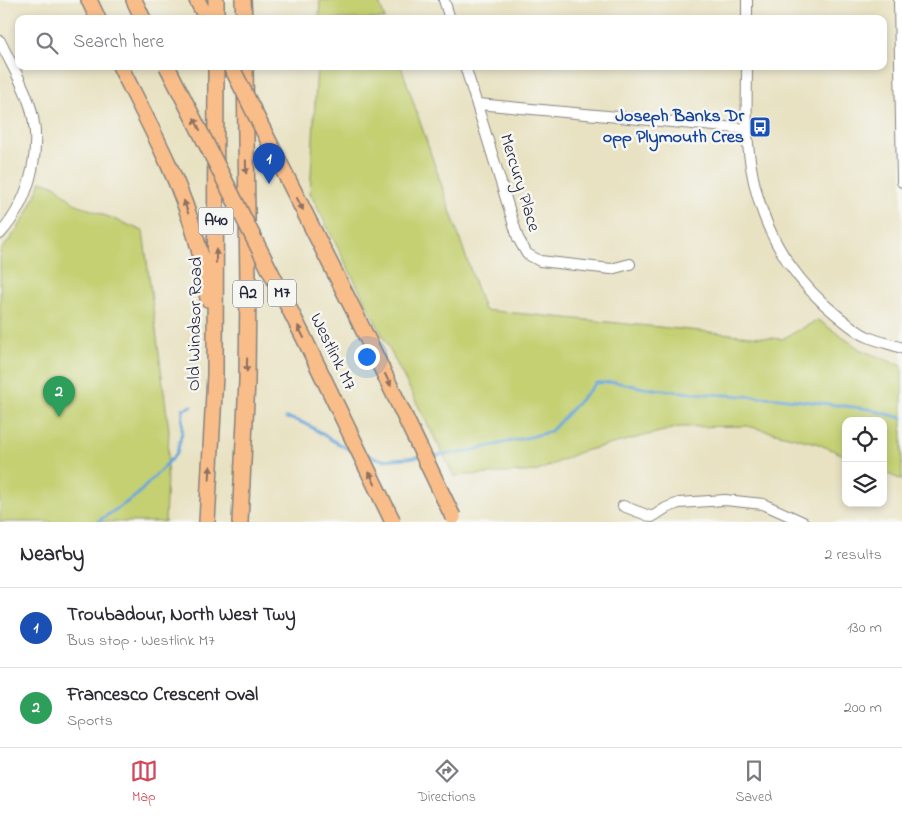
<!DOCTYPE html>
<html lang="en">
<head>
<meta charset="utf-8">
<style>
	:root { --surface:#fff; --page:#f2f2f3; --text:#2b2b33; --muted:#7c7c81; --line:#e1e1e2; --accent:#d1495b }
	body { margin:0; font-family:"Indie Flower",sans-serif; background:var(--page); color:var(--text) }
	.controls { position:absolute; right:15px; bottom:15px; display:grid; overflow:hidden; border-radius:10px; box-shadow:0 2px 8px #0003 }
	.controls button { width:45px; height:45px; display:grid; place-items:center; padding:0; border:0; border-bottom:1px solid var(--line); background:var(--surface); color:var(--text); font:25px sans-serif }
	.you { position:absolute; left:366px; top:356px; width:18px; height:18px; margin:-12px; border:4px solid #fff; border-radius:50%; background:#1a73e8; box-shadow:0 0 0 8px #1a73e833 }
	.badge { display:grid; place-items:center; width:32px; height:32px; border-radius:50%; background:var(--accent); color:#fff; font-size:16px; font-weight:700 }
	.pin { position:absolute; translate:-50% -41px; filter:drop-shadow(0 1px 2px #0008) }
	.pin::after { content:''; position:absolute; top:26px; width:18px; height:15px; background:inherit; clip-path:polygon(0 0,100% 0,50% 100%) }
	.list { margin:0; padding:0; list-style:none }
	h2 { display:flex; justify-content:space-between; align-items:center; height:65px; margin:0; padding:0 20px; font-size:21px }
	h2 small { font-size:16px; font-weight:400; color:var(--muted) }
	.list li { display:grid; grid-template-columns:32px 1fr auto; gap:15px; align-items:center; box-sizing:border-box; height:80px; padding:0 20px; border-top:1px solid var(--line) }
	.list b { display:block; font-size:19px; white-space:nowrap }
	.list p { margin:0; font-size:16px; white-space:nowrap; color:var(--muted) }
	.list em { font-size:16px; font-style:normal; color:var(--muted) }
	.icon { flex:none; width:28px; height:28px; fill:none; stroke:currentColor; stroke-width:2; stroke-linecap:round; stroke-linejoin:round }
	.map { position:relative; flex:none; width:902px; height:522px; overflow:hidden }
	.search { position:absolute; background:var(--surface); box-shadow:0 2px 8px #0003; left:15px; right:15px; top:15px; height:55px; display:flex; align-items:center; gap:12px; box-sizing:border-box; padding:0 18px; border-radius:10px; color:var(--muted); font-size:19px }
	.sheet { height:225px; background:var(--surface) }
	nav { display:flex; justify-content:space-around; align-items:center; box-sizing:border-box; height:70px; border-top:1px solid var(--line); background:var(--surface); font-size:14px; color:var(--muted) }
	nav a { display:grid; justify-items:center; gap:2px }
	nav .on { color:var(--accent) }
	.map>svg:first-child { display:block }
	.green { fill:#c4d072; stroke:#737956 }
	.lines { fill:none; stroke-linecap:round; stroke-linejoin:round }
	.stream { stroke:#66a5d8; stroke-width:3 }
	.minor-casing { stroke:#85827e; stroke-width:12 }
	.highway-casing { stroke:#85827e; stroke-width:18 }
	.minor { stroke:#fff; stroke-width:10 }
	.highway { stroke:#f9bd89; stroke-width:15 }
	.highway-bridge-casing { stroke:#85827e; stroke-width:18; stroke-linecap:butt }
	.highway-bridge { stroke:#f9bd89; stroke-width:15 }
	.oneway { fill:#8e7062 }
	.labels { text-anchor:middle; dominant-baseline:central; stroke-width:5; stroke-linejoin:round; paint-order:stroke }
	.shield { fill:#f6f6f2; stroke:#626272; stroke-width:1 }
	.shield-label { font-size:16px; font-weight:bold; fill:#22223b }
	.transit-label { font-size:18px; font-weight:bold; fill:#164399; stroke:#f6f6f2; text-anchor:end }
	.street-label { font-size:18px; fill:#22223b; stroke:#f6f6f2 }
</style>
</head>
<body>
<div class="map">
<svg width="902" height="522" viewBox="0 0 902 522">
	<rect width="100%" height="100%" fill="#f6f6f2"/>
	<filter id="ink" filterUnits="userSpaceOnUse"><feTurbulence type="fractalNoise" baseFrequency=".02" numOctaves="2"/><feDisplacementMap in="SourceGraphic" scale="10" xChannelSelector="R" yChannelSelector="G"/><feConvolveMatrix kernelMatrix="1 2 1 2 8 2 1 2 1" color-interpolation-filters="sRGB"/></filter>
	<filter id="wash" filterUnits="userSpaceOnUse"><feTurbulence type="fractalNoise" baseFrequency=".0096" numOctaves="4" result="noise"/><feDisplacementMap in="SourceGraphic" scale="20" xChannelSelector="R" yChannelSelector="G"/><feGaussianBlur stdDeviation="1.12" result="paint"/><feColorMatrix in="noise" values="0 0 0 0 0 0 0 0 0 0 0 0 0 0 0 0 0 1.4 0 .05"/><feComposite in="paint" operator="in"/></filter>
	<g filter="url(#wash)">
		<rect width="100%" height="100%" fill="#e8e2c2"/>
		<path class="green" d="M 320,0 L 378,0 L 385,19 L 319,19 Z
			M 317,66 L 401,66 L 484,310 L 782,339 L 818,320 L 861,350 L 902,366 L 902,480 L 883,472 L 883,421 L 846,421 L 846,456 L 816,443 L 747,426 L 680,427 L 580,452 L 538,471 L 454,476 L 310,193 Z
			M 41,181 L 56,186 L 74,203 L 143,231 L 169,430 L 165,522 L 0,522 L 0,251 C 19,230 32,208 41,181 Z"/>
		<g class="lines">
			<path class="stream" d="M 286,418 C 314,422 327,442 352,450
				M 365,454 L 383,460 L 418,457
				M 429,456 L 460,453 L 534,436 L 551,431 L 596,383 L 615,382 L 644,388 L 692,393 L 779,398 L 869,409 L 902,418
				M 97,522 L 136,496 L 177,453 L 182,432 L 183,409 L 192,406"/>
		</g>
	</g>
	<g filter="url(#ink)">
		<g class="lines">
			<g class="minor-casing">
				<path id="minor" d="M 444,0 L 450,19
					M 747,0 L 747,19
					M 899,0 L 902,182
					M 0,41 C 9,60 20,78 27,97 C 45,142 32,198 0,234
					M 465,66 L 518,238 L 527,254 L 540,261 L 611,269 L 630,264
					M 747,66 C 747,88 746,110 747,131 C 751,199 773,257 824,304 C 833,312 855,331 866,336 C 876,341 891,344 902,348
					M 478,104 L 747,129
					M 623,506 L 652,517
					M 652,517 L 666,508 L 679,503 L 725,500 L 763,504 L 803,522"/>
			</g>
			<g class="highway-casing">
				<path id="highway" d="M 89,0 L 98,19
					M 134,0 L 143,19
					M 197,0 L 207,19
					M 216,0 L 216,19
					M 243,0 L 244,19
					M 120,66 C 148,122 179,178 196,238 C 202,258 205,278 208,299
					M 207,522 L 215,375 L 216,66
					M 240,522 L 247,381 L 248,284 L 245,66"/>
			</g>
			<use href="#minor" class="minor"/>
			<use href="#highway" class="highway"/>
			<g class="highway-bridge-casing">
				<path id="highway-bridge" d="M 167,66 L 304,338 L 393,522
					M 231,66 L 355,313 L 453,517"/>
			</g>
			<use href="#highway-bridge" class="highway-bridge"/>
		</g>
		<defs><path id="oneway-solid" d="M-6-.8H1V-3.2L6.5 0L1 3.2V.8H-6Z" transform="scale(1.25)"/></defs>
		<g class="oneway">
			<use href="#oneway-solid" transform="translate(197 124) rotate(-117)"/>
			<use href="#oneway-solid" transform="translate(246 167) rotate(89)"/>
			<use href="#oneway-solid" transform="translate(300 204) rotate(63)"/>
			<use href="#oneway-solid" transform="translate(186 207) rotate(-109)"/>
			<use href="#oneway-solid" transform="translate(216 256) rotate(-90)"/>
			<use href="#oneway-solid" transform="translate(301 332) rotate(-117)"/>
			<use href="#oneway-solid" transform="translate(247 365) rotate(91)"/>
			<use href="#oneway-solid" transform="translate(388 380) rotate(64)"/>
			<use href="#oneway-solid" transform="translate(210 473) rotate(-87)"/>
			<use href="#oneway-solid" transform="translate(372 478) rotate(-116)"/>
		</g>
	</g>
	<defs>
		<g id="bus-square" transform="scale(1.125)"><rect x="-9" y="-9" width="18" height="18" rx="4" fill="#1a4fb4" stroke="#f6f6f2"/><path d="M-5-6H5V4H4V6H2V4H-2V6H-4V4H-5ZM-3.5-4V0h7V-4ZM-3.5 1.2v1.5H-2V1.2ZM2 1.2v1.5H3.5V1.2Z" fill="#fff"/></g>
	</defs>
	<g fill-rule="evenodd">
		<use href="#bus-square" x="760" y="127"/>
	</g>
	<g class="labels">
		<g class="shield">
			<rect x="198.5" y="207.5" width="35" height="27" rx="4"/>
			<rect x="268" y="279.5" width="28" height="27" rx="4"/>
			<rect x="233" y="280.5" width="30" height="27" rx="4"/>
		</g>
		<g class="shield-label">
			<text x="216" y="221">A40</text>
			<text x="282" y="293">M7</text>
			<text x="248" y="294">A2</text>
		</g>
		<g class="transit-label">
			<text x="744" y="117">Joseph Banks Dr<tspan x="744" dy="21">opp Plymouth Cres</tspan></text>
		</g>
		<g class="street-label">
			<text transform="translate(519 183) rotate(73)">Mercury Place</text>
			<text transform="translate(196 324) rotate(-89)">Old Windsor Road</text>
			<text transform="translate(332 352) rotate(64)">Westlink M7</text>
		</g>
	</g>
</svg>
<div class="controls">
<button><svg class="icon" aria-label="locate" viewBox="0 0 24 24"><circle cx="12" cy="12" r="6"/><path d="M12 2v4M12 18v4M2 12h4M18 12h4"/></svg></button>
<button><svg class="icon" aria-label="layers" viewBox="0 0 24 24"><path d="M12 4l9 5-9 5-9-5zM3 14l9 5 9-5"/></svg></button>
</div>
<div class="you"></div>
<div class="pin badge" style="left:269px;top:184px;background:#1a4fb4">1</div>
<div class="pin badge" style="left:59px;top:417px;background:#2e9e5b">2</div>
<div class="search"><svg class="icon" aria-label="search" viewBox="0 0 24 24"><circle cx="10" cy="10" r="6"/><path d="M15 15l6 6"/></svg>Search here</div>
</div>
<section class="sheet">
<h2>Nearby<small>2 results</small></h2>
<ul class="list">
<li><span class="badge" style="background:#1a4fb4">1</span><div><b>Troubadour, North West Twy</b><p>Bus stop · Westlink M7</p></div><em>130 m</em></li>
<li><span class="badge" style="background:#2e9e5b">2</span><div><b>Francesco Crescent Oval</b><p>Sports</p></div><em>200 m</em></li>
</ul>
</section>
<nav>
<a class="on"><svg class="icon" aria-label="map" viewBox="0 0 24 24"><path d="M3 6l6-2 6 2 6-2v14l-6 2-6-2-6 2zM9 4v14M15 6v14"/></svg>Map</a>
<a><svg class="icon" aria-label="directions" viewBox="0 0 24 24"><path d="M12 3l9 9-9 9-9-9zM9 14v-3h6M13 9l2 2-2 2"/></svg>Directions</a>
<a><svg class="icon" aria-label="saved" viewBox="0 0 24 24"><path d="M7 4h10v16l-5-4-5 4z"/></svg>Saved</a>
</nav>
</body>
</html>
